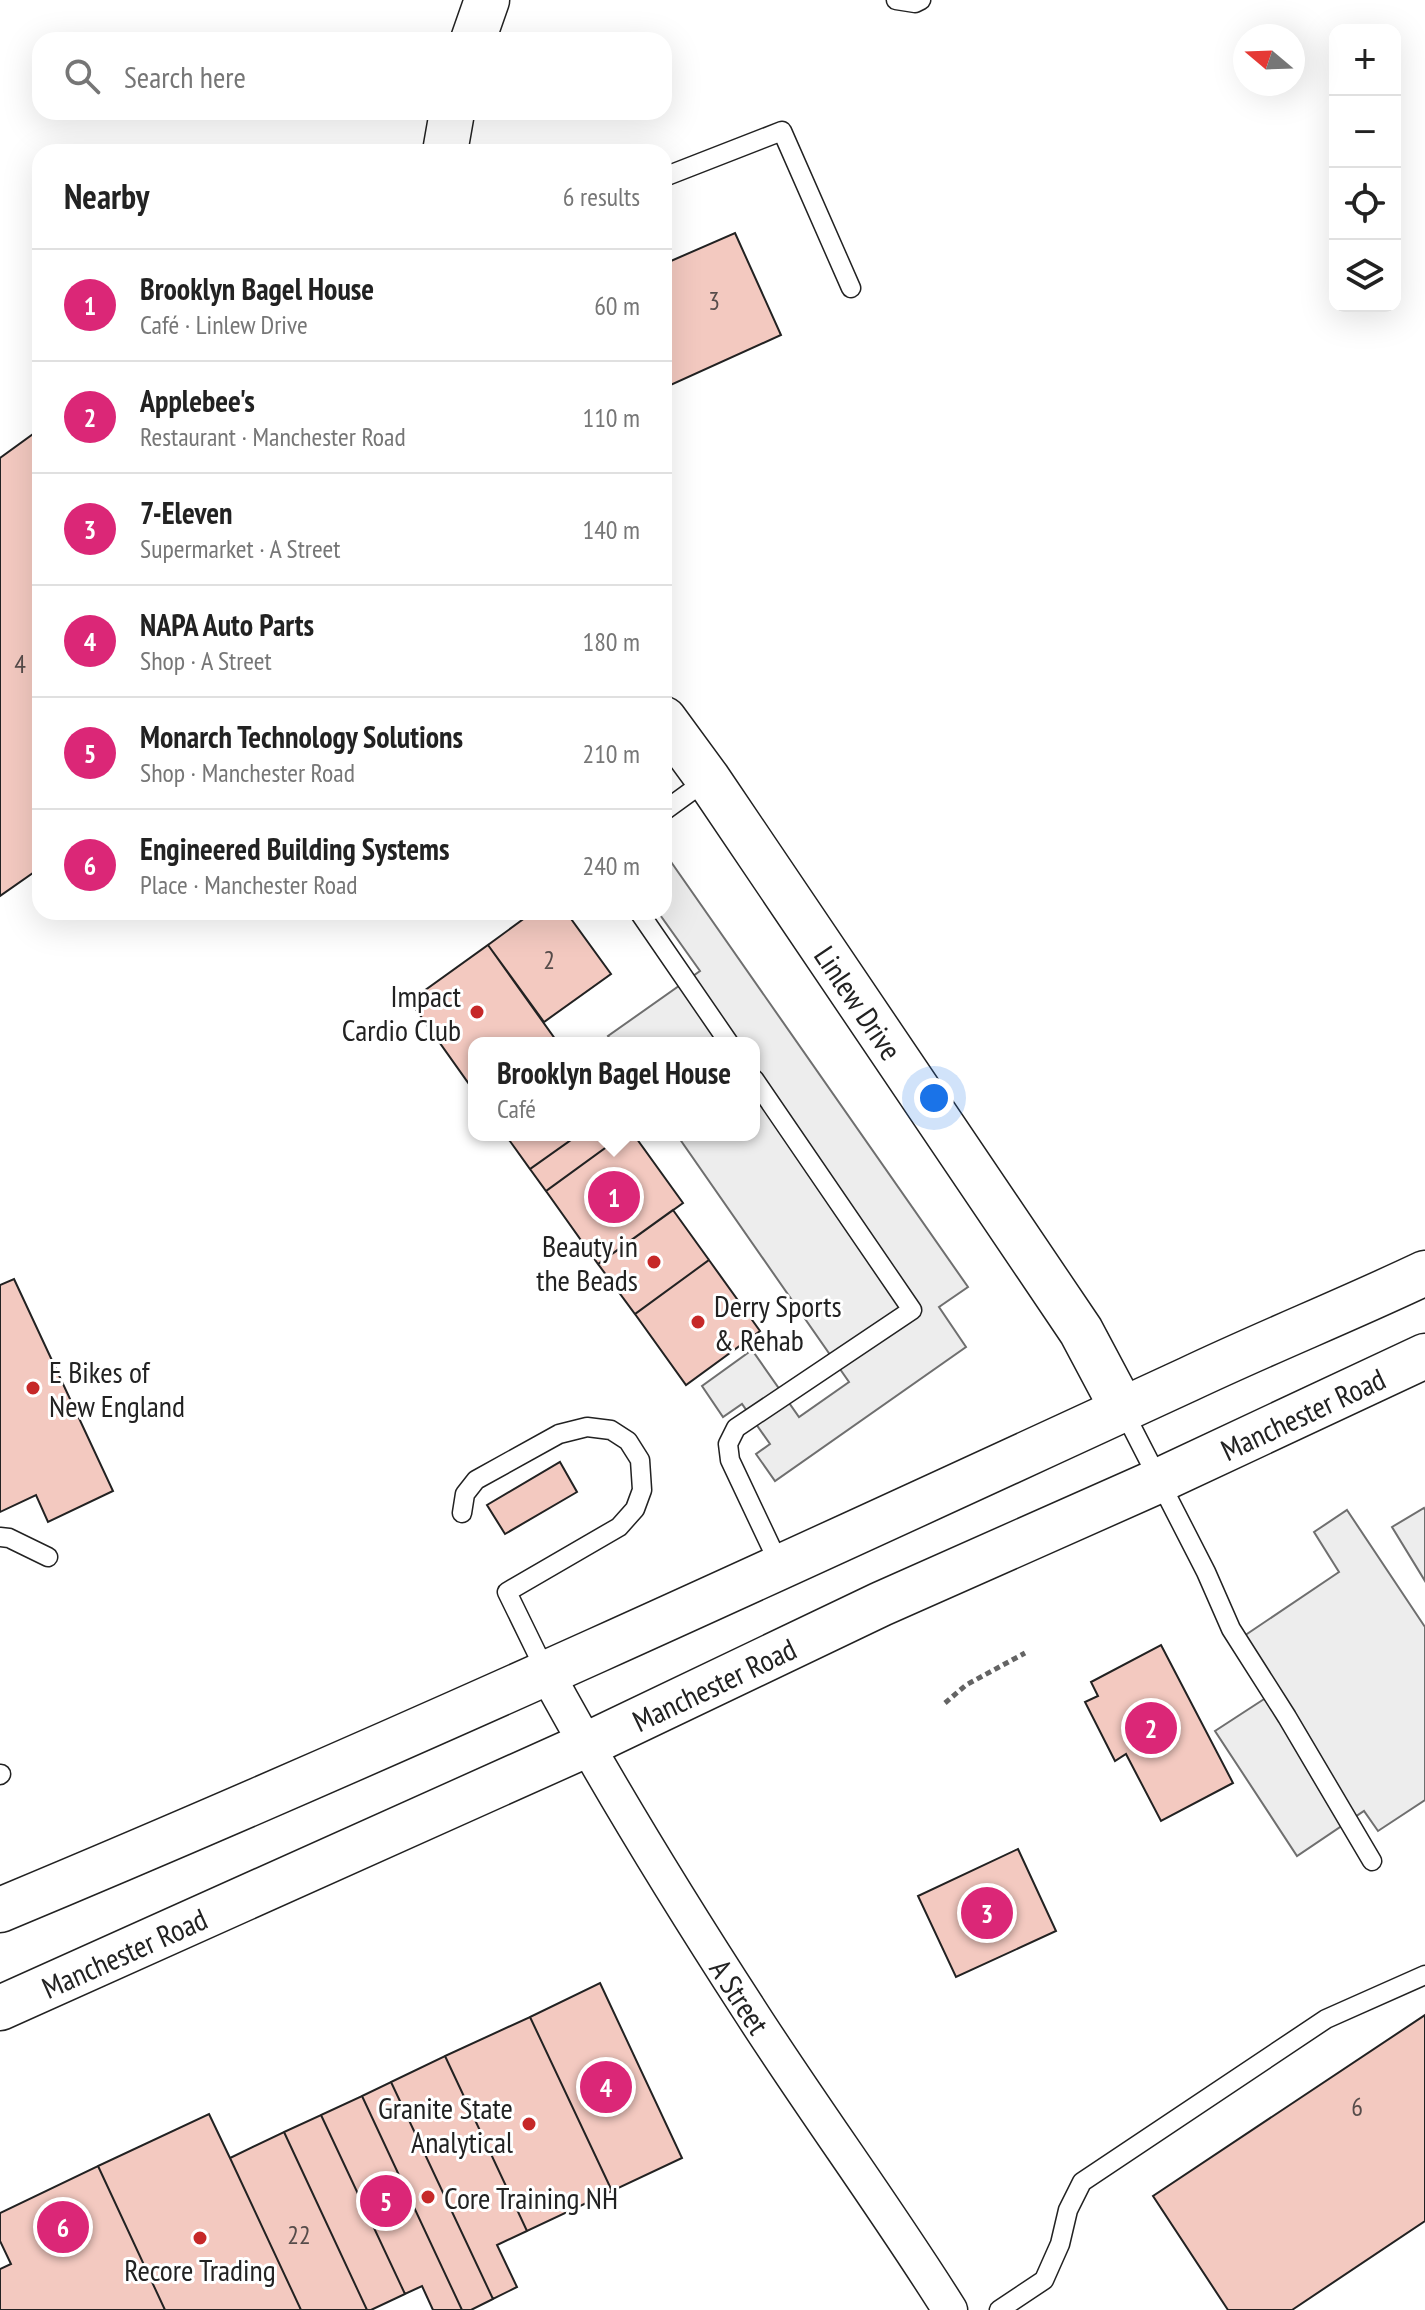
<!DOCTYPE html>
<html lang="en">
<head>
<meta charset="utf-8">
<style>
	:root { --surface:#fff; --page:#f6f6f6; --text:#222; --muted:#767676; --line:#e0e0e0; --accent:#db2777 }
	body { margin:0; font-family:"PT Sans Narrow",sans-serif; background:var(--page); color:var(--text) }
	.controls { position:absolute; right:24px; top:24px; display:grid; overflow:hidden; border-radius:16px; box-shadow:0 8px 32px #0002 }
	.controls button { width:72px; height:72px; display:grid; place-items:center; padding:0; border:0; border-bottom:2px solid var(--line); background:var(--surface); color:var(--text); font:40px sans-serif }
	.compass { position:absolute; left:1233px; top:24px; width:72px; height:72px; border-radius:50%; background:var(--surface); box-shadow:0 8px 32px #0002; rotate:289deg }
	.you { position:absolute; left:934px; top:1098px; width:28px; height:28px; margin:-20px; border:6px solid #fff; border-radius:50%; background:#1a73e8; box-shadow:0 0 0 12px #1a73e833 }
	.badge { display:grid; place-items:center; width:52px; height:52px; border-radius:50%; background:var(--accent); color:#fff; font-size:26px; font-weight:700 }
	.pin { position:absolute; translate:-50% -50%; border:4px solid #fff; box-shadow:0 2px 8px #0006 }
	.popup { position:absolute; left:468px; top:1037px; width:292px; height:104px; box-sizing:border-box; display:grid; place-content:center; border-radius:16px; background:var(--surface); filter:drop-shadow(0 2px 6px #0005); font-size:26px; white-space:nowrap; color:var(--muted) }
	.popup b { font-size:30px; color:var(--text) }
	.popup::after { content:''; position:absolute; left:50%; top:100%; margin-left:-16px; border:16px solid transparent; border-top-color:var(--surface) }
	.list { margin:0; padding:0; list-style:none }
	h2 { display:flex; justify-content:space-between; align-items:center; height:104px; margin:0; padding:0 32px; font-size:34px }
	h2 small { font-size:26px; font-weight:400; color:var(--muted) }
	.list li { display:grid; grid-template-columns:52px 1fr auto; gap:24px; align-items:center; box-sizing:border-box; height:112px; padding:0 32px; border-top:2px solid var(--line) }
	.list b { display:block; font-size:30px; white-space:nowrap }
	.list p { margin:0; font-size:26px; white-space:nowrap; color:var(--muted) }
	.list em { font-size:26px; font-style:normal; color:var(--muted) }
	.icon { flex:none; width:44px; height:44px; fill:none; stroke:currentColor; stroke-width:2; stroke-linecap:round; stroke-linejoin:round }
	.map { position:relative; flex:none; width:1425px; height:2310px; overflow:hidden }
	.search { position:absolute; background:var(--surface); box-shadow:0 8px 32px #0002; left:32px; top:32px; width:640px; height:88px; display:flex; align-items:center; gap:20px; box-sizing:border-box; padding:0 28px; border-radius:24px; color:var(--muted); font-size:30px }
	.panel { position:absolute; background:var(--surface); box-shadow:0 8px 32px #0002; left:32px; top:144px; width:640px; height:776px; border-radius:24px }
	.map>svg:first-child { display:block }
	.parking { fill:#ededed; stroke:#6f6f6f; stroke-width:2 }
	.building { fill:#f3c9c0; stroke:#222; stroke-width:2 }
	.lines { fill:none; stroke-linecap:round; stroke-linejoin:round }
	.service-casing { stroke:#222; stroke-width:21 }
	.minor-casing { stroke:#222; stroke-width:37 }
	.tertiary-casing { stroke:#222; stroke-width:47 }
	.primary-casing { stroke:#222; stroke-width:47 }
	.path { stroke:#646464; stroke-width:5; stroke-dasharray:6 4; stroke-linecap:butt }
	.service { stroke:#fff; stroke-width:18 }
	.minor { stroke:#fff; stroke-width:34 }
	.tertiary { stroke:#fff; stroke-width:44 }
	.primary { stroke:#fff; stroke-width:44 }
	.poi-dot { fill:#c62828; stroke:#fff; stroke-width:3 }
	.labels { text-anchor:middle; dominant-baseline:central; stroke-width:6; stroke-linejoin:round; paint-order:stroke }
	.number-label { font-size:26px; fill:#564c4a }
	.poi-label { font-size:30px; fill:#222; stroke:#fff; text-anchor:end }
	.street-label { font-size:30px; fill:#222; stroke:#fff }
</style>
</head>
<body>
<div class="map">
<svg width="1425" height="2310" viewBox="0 0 1425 2310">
	<rect width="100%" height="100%" fill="#fff"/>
	<path class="parking" d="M 669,859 L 968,1287 L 939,1307 L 966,1347 L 775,1481 L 756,1454 L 770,1444 L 742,1404 L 723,1417 L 702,1386 L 752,1350 L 799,1417 L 849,1382 L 677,1135 L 754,1135 L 754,1043 L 613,1043 L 608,1036 L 700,971 L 658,912 L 664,912 L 664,863 Z
		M 1424,1508 L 1425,1510 L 1425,1581 L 1392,1527 Z
		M 1347,1510 L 1425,1627 L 1425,1800 L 1378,1831 L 1364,1811 L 1297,1856 L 1215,1731 L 1278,1690 L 1244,1636 L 1339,1572 L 1314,1532 Z"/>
	<path class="building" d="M 735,233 L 781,335 L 664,388 L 664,264 Z
		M 40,429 L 40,868 L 0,896 L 0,458 Z
		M 533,912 L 566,912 L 611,974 L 544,1022 L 488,945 Z
		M 488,945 L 558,1043 L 474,1043 L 474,1091 L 410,1001 Z
		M 510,1135 L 578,1135 L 530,1169 L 507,1137 Z
		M 578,1135 L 623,1135 L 546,1191 L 530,1169 Z
		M 623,1135 L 634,1135 L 683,1203 L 598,1264 L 546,1191 Z
		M 673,1210 L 709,1260 L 635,1314 L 598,1264 Z
		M 709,1260 L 760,1331 L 686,1385 L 635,1314 Z
		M 14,1279 L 113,1491 L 48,1522 L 36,1495 L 0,1512 L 0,1285 Z
		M 560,1462 L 577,1492 L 505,1534 L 487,1505 Z
		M 1161,1645 L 1233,1783 L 1161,1821 L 1126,1754 L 1115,1761 L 1085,1702 L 1098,1696 L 1091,1682 Z
		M 1018,1849 L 1056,1931 L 956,1977 L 918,1896 Z
		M 600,1983 L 682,2158 L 612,2191 L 530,2017 Z
		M 1425,2015 L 1425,2221 L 1292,2310 L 1228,2310 L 1153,2196 Z
		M 530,2017 L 612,2191 L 527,2231 L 445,2056 Z
		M 445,2056 L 527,2231 L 497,2245 L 517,2287 L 493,2299 L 391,2082 Z
		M 391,2082 L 493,2299 L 471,2310 L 462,2310 L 362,2096 Z
		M 362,2096 L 462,2310 L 433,2310 L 422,2286 L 405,2294 L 321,2115 Z
		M 209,2114 L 230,2158 L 301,2310 L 165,2310 L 98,2166 Z
		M 321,2115 L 405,2294 L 371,2310 L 367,2310 L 284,2132 Z
		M 284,2132 L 367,2310 L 301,2310 L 230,2158 Z
		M 98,2166 L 165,2310 L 0,2310 L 0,2269 L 11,2264 L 0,2241 L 0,2213 Z"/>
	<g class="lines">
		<g class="service-casing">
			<path id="service" d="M 896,0 L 915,3 L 921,0
				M 664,177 L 782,131 L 851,288
				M 664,811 L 708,779
				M 639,912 L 729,1043
				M 754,1079 L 912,1310 L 736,1428 L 728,1444 L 730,1460 L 781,1568
				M 1123,1410 L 1206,1572 L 1231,1629 L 1287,1717 L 1372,1861
				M 462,1513 L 465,1494 L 476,1480 L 559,1434 L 587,1427 L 611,1430 L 628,1441 L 640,1460 L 642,1490 L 635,1509 L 619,1527 L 507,1592 L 546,1672
				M 0,1537 L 9,1538 L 48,1557
				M 0,1775 L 1,1774
				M 999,2310 L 1044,2280 L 1060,2244 L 1068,2210 L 1082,2182 L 1326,2019 L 1425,1975"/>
		</g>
		<g class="minor-casing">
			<g id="minor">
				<path id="s1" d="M 546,1672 C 609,1788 678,1900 750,2011 C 815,2112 886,2208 950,2310"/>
			</g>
		</g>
		<g class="tertiary-casing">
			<g id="tertiary">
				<path d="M 473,40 L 487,0"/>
				<path d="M 445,152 L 452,112"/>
				<path id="s2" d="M 664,719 L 708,779 L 1081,1331 L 1123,1410"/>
			</g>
		</g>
		<g class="primary-casing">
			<g id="primary">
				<path d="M 0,1910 C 401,1743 795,1561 1189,1379 C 1267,1342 1347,1310 1425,1273"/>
				<path id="s3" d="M 0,2008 L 586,1745 L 881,1604 L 1158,1481 L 1425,1356"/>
			</g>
		</g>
		<path class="path" d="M 945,1703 L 966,1685 L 1025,1653"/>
		<use href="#service" class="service"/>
		<use href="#minor" class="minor"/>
		<use href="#tertiary" class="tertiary"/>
		<use href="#primary" class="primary"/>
	</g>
	<g class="poi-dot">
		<circle cx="477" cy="1012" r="8"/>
		<circle cx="654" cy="1262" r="8"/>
		<circle cx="698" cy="1322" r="8"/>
		<circle cx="33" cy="1388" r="8"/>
		<circle cx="529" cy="2124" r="8"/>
		<circle cx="428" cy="2197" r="8"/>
		<circle cx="200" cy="2238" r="8"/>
	</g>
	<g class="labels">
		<g class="number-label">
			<text x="714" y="300">3</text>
			<text x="20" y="663">4</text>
			<text x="549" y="959">2</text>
			<text x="1357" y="2106">6</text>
			<text x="299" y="2234">22</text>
		</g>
		<g class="poi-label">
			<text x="461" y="995">Impact<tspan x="461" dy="34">Cardio Club</tspan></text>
			<text x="638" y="1245">Beauty in<tspan x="638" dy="34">the Beads</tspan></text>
			<text x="714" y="1305" text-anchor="start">Derry Sports<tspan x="714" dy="34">&amp; Rehab</tspan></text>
			<text x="49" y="1371" text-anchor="start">E Bikes of<tspan x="49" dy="34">New England</tspan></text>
			<text x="513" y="2107">Granite State<tspan x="513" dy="34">Analytical</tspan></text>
			<text x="444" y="2197" text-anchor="start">Core Training NH</text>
			<text x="200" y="2269" text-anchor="middle">Recore Trading</text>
		</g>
		<g class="street-label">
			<text stroke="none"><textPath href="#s2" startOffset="344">Linlew Drive</textPath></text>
			<text stroke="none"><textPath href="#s3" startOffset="1432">Manchester Road</textPath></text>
			<text stroke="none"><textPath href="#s3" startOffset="784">Manchester Road</textPath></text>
			<text stroke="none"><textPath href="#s3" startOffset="136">Manchester Road</textPath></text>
			<text stroke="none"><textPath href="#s1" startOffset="378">A Street</textPath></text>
		</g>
	</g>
</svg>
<div class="controls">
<button>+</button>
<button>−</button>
<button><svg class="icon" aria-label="locate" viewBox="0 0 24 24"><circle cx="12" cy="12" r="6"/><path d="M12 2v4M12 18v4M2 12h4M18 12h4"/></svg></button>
<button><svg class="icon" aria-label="layers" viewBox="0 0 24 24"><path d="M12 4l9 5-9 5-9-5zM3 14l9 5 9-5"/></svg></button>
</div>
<svg class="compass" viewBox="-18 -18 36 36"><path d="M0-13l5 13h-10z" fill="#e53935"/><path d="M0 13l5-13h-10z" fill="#767676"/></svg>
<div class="you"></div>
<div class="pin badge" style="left:614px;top:1197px">1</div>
<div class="popup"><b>Brooklyn Bagel House</b>Café</div>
<div class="pin badge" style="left:1151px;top:1728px">2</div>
<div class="pin badge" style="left:987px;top:1913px">3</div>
<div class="pin badge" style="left:606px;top:2087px">4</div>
<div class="pin badge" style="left:386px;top:2201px">5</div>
<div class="pin badge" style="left:63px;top:2227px">6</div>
<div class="search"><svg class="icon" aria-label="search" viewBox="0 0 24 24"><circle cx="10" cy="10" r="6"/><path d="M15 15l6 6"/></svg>Search here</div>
<section class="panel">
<h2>Nearby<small>6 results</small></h2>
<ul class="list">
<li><span class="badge">1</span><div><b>Brooklyn Bagel House</b><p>Café · Linlew Drive</p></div><em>60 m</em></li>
<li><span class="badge">2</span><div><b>Applebee's</b><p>Restaurant · Manchester Road</p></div><em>110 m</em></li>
<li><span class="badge">3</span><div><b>7-Eleven</b><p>Supermarket · A Street</p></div><em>140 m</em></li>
<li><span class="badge">4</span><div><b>NAPA Auto Parts</b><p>Shop · A Street</p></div><em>180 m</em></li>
<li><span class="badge">5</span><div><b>Monarch Technology Solutions</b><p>Shop · Manchester Road</p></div><em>210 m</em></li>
<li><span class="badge">6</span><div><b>Engineered Building Systems</b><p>Place · Manchester Road</p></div><em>240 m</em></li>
</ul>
</section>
</div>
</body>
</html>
